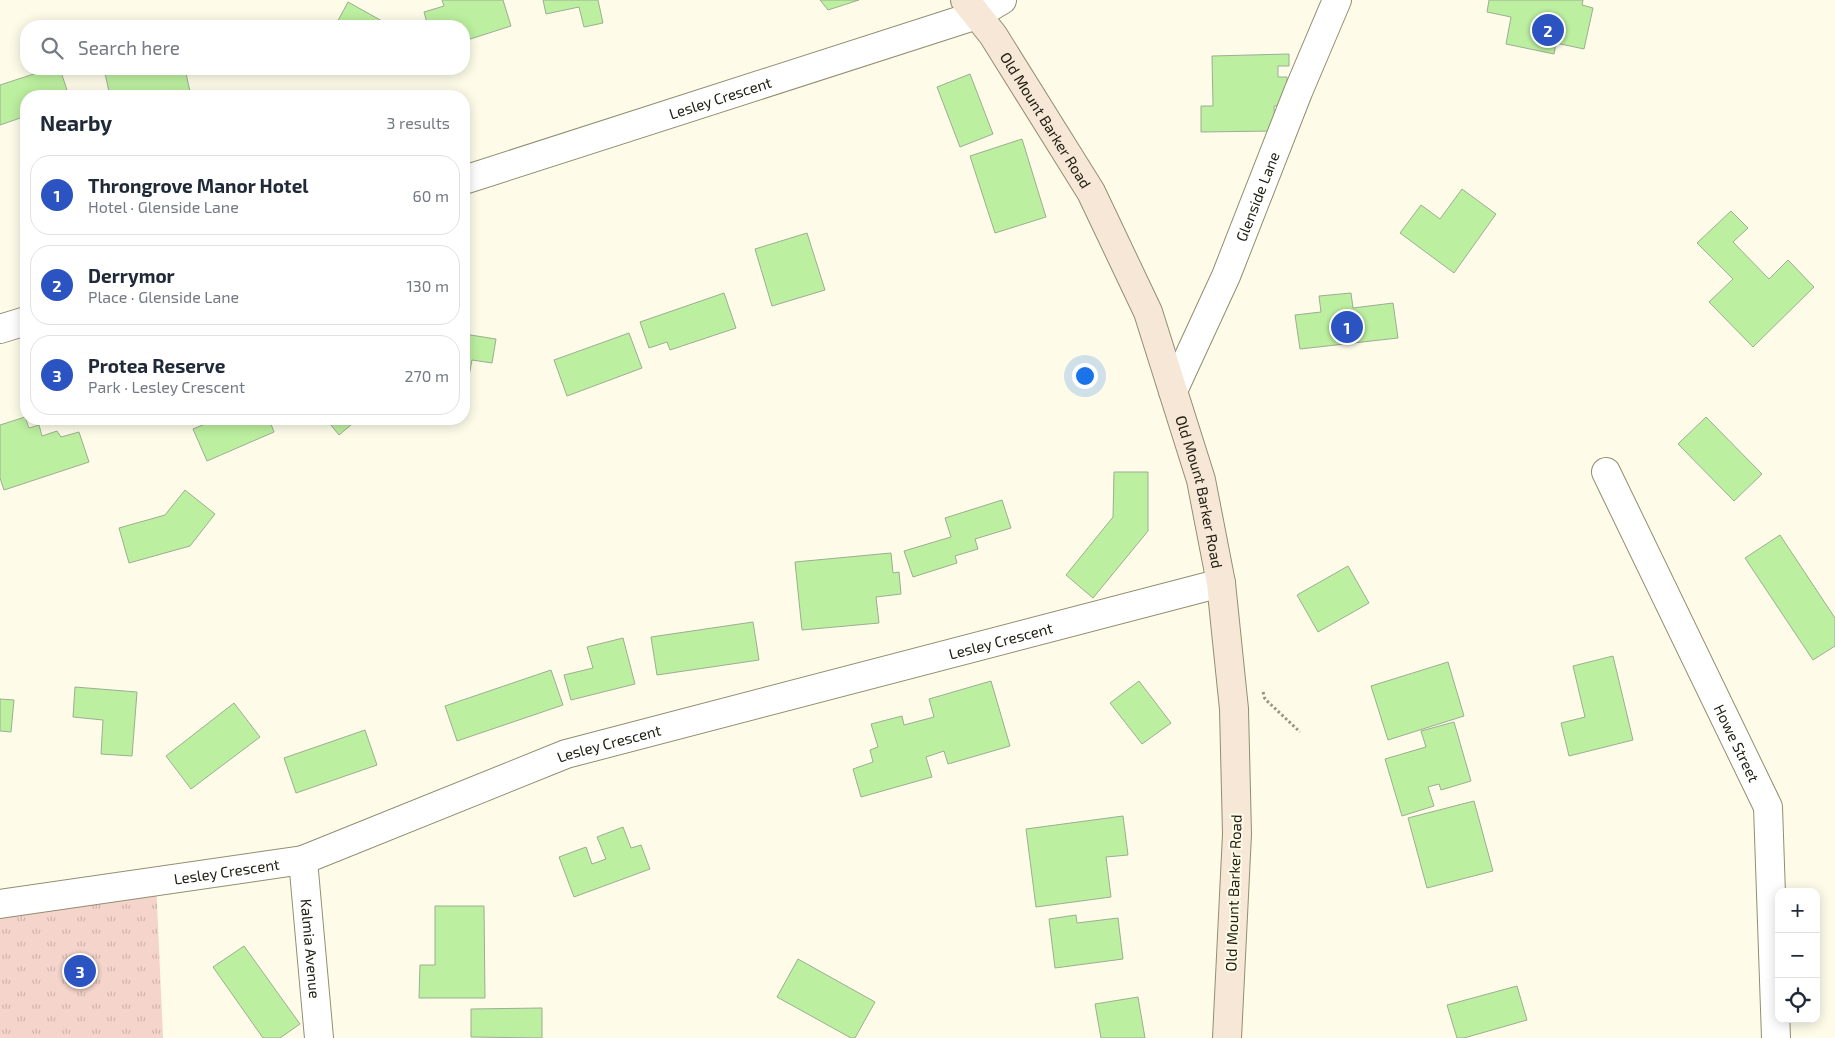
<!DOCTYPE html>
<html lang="en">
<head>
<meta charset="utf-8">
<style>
	:root { --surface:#fff; --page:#f6f6f7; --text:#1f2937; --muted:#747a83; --line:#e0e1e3; --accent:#2c53c2 }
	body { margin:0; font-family:"Exo 2",sans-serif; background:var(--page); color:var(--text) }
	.controls { position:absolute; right:15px; bottom:15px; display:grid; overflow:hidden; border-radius:10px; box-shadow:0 2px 12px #0003 }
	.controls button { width:45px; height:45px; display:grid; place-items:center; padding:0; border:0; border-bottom:1px solid var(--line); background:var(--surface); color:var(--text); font:25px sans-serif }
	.you { position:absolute; left:1084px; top:375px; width:18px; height:18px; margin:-12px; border:4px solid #fff; border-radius:50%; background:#1a73e8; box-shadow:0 0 0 8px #1a73e833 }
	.badge { display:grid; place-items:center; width:32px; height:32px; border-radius:50%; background:var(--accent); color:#fff; font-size:16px; font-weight:700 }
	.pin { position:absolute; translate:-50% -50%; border:2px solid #fff; box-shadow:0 1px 5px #0006 }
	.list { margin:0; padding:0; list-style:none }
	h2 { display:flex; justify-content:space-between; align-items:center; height:65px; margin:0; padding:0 20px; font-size:21px }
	h2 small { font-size:16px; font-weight:400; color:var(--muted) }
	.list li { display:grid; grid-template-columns:32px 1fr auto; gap:15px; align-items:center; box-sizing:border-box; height:80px; margin:0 10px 10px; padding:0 10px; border:1px solid var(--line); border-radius:20px }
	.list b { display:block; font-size:19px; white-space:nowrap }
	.list p { margin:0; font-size:16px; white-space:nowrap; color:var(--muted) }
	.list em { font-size:16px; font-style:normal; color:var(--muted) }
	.icon { flex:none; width:28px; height:28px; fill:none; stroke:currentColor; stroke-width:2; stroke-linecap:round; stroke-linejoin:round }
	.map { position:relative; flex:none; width:1835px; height:1038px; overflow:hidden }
	.search { position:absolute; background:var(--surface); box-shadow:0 2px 12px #0003; left:20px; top:20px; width:450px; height:55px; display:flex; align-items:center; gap:12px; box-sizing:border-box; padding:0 18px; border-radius:20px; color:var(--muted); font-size:19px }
	.panel { position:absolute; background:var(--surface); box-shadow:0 2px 12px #0003; left:20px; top:90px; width:450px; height:335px; border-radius:20px }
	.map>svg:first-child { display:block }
	.grass { fill:url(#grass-tufts) }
	.building { fill:#bcef9f; stroke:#9cae93 }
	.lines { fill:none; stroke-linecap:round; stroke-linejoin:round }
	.street-casing { stroke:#918e70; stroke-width:30 }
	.secondary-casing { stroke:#918e70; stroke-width:30 }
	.path { stroke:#969484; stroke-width:3; stroke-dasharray:2.5 2.5; stroke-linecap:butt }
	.street { stroke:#fff; stroke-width:28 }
	.secondary { stroke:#f6e7d6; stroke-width:28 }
	.labels { text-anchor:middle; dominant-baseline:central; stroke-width:4; stroke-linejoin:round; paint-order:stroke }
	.street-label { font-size:15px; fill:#212014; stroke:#fefce9 }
</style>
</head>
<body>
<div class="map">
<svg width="1835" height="1038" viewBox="0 0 1835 1038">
	<defs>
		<pattern id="grass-tufts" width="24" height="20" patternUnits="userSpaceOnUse" patternTransform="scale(1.25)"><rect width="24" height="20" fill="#f4d4cb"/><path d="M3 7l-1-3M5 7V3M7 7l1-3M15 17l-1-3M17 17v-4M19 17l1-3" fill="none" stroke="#d1b6ad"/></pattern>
	</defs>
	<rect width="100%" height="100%" fill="#fefce9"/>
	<path class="grass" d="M 156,881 L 163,1038 L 0,1038 L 0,904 Z"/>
	<path class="building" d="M 442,0 L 503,0 L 511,26 L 464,41 L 464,26 L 428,26 L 424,12 L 444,6 Z
		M 543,0 L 598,0 L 603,23 L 584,27 L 579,7 L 546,14 Z
		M 820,0 L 859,0 L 828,10 Z
		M 1489,0 L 1583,0 L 1582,5 L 1593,8 L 1584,49 L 1556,43 L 1554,54 L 1506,44 L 1511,17 L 1487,12 Z
		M 348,2 L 391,26 L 335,26 Z
		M 1289,54 L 1289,66 L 1278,66 L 1278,77 L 1287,77 L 1288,105 L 1274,106 L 1275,131 L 1201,132 L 1201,106 L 1213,106 L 1212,56 Z
		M 49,69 L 60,69 L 69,96 L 26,96 L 26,116 L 0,125 L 0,85 Z
		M 104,69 L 185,69 L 191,96 L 161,96 L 161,94 L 147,96 L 110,96 Z
		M 970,74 L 993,134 L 960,147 L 937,87 Z
		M 1022,139 L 1046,217 L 995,233 L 970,156 Z
		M 1462,189 L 1496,214 L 1454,273 L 1400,233 L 1421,205 L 1440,219 Z
		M 1731,211 L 1748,228 L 1733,242 L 1769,279 L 1788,260 L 1814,287 L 1753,347 L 1709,302 L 1733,279 L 1697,243 Z
		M 807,233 L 825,290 L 772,306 L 755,249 Z
		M 724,293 L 736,328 L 670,350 L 667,342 L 649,348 L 640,322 Z
		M 1351,293 L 1353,308 L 1393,303 L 1398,338 L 1300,349 L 1295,315 L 1321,312 L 1319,296 Z
		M 629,333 L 642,368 L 567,396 L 554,360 Z
		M 464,334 L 496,339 L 492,363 L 472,360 L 469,376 L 464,375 Z
		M 25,417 L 29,428 L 39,425 L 42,436 L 57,431 L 61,437 L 79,432 L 89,462 L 4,490 L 0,478 L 0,425 Z
		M 1706,417 L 1762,474 L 1734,501 L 1678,444 Z
		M 217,419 L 269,419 L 274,432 L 207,461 L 193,429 Z
		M 326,419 L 358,419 L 339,435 Z
		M 1114,472 L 1148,472 L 1148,531 L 1093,598 L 1066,575 L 1113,517 Z
		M 185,490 L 215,514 L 190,546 L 129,563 L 119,528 L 165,515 Z
		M 1002,500 L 1011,528 L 975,539 L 978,549 L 955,556 L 957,563 L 913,577 L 904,551 L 951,537 L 945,518 Z
		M 1780,535 L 1835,618 L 1835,646 L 1813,660 L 1745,558 Z
		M 891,553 L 893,573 L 899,572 L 901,594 L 876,597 L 879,623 L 802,630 L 795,562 Z
		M 1348,566 L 1369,603 L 1318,632 L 1297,595 Z
		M 753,622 L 759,660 L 657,675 L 651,637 Z
		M 623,638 L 635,684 L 571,700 L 564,675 L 593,668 L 587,647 Z
		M 1613,656 L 1633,740 L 1569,756 L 1561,723 L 1585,717 L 1573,666 Z
		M 1448,662 L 1464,716 L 1388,740 L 1371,686 Z
		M 551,670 L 563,705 L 457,741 L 445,706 Z
		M 991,681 L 1010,746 L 948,764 L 944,751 L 926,757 L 932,777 L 861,797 L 853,769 L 873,762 L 870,750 L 878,747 L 871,724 L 902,716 L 904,725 L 934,717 L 929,699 Z
		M 1139,681 L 1171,723 L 1142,744 L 1110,703 Z
		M 75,687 L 137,692 L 132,756 L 101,754 L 103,720 L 73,717 Z
		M 0,699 L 14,700 L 11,732 L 0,731 Z
		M 234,703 L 260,737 L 191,789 L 166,756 Z
		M 1454,722 L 1471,781 L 1441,790 L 1439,784 L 1428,787 L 1434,806 L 1402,816 L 1385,759 L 1426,747 L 1421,731 Z
		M 365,730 L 377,765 L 296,793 L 284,758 Z
		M 1474,801 L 1493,871 L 1427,888 L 1408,818 Z
		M 1123,816 L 1128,855 L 1106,857 L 1111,897 L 1036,907 L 1026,829 Z
		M 623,827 L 631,848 L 641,845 L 650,869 L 574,897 L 559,857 L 586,847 L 592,864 L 606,859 L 597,837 Z
		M 435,906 L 484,906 L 485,998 L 419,998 L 420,965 L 435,965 Z
		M 1076,915 L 1077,923 L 1118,918 L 1123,959 L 1055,968 L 1049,919 Z
		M 244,946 L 300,1024 L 280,1038 L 263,1038 L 213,967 Z
		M 798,959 L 875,1002 L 855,1038 L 851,1038 L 777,997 Z
		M 1517,986 L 1527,1020 L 1464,1038 L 1457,1038 L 1447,1005 Z
		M 1138,997 L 1145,1038 L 1101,1038 L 1095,1004 Z
		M 542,1008 L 542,1038 L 471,1037 L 471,1009 Z"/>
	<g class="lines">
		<g class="street-casing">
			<g id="street">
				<path id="s1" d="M 464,180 L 977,15 L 1002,0"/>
				<path d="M 0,329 L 26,321"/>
				<path id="s2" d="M 1173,391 L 1226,276 L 1298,92 L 1337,0"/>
				<path id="s3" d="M 1606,472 L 1768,807 L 1776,1038"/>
				<path id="s4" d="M 303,860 L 319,1038"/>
				<path id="s5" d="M 0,904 L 303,860 L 566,754 L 1221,583"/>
			</g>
		</g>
		<g class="secondary-casing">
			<g id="secondary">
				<path id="s6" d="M 965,0 L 993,35 L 1091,192 L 1148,312 L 1201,480 L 1221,583 L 1234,709 L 1237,834 L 1227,1038"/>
			</g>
		</g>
		<path class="path" d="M 1263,692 L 1265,699 L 1300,732"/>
		<use href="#street" class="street"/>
		<use href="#secondary" class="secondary"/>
	</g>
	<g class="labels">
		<g class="street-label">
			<text stroke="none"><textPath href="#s1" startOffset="269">Lesley Crescent</textPath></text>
			<text stroke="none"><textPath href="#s6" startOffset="145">Old Mount Barker Road</textPath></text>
			<text stroke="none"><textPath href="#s2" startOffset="212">Glenside Lane</textPath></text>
			<text stroke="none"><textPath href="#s6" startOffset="550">Old Mount Barker Road</textPath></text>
			<text stroke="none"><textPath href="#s5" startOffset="1039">Lesley Crescent</textPath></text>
			<text stroke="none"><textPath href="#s5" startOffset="634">Lesley Crescent</textPath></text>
			<text stroke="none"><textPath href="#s3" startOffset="301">Howe Street</textPath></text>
			<text stroke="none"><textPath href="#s5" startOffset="229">Lesley Crescent</textPath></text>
			<text transform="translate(1233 893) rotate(-88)">Old Mount Barker Road</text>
			<text stroke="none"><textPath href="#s4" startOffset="89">Kalmia Avenue</textPath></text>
		</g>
	</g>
</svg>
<div class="controls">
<button>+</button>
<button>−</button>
<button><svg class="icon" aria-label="locate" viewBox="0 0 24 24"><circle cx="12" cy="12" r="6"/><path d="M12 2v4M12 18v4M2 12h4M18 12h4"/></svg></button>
</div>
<div class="you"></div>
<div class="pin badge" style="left:1347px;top:327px">1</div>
<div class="pin badge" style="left:1548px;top:30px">2</div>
<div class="pin badge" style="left:80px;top:971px">3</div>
<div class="search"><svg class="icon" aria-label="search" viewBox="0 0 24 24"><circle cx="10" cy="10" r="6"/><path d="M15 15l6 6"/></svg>Search here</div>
<section class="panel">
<h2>Nearby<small>3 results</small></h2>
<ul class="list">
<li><span class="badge">1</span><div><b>Throngrove Manor Hotel</b><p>Hotel · Glenside Lane</p></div><em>60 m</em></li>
<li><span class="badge">2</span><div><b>Derrymor</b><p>Place · Glenside Lane</p></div><em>130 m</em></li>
<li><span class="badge">3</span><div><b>Protea Reserve</b><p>Park · Lesley Crescent</p></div><em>270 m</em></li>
</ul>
</section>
</div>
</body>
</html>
